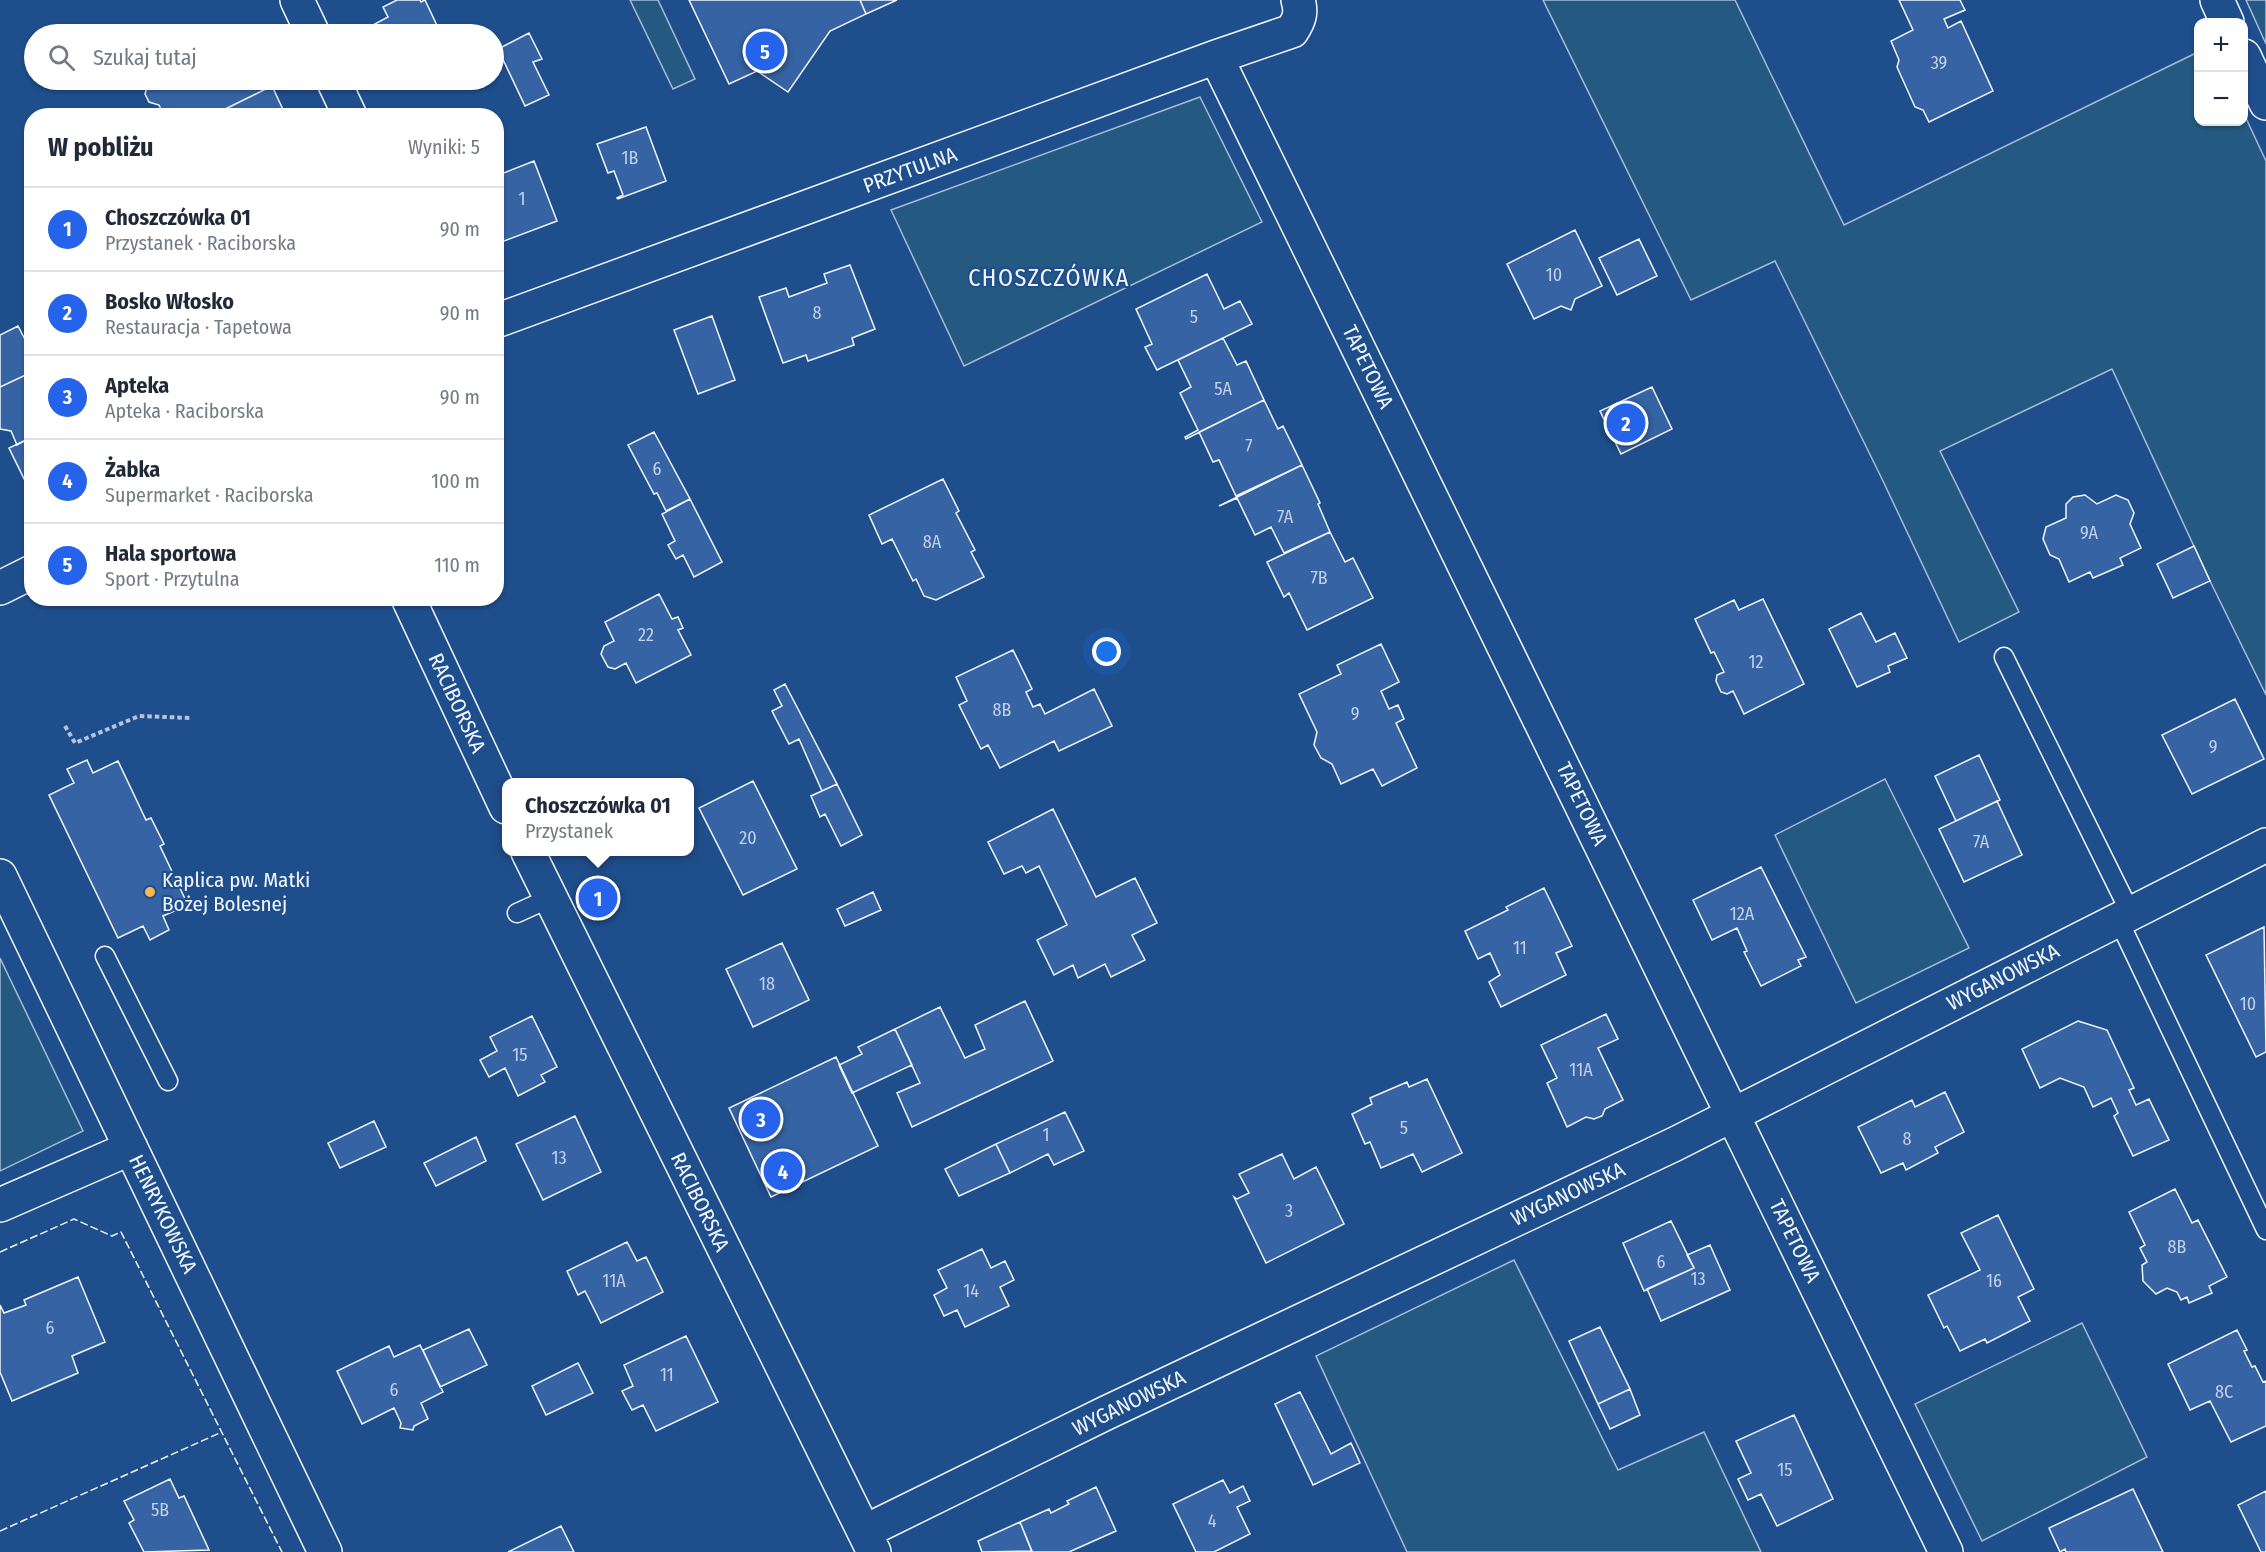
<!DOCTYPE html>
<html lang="pl">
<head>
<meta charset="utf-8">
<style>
	:root { --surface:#fff; --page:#f2f2f3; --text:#1f2937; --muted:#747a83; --line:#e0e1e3; --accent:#2563eb }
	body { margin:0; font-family:"Fira Sans Condensed",sans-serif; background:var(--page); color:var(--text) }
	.controls { position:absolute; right:18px; top:18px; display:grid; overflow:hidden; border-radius:12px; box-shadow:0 2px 4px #0004 }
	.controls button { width:54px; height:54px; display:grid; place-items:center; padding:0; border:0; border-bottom:2px solid var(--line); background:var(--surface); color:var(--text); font:30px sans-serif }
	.you { position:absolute; left:1107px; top:652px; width:21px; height:21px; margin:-15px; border:4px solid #fff; border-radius:50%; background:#1a73e8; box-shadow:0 0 0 9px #1a73e833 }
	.badge { display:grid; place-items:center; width:39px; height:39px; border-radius:50%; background:var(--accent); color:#fff; font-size:20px; font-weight:700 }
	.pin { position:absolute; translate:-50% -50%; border:3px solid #fff; box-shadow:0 2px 6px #0006 }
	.popup { position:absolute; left:502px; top:778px; width:192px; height:78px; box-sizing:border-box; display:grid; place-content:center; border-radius:12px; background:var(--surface); filter:drop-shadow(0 2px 4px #0005); font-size:20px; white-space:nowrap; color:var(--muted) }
	.popup b { font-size:22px; color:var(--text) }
	.popup::after { content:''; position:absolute; left:50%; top:100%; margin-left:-12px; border:12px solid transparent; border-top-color:var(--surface) }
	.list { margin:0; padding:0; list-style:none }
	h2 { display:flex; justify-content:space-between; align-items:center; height:78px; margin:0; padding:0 24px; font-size:26px }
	h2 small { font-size:20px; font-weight:400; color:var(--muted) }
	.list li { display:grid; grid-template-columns:39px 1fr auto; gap:18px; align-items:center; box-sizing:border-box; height:84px; padding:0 24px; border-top:2px solid var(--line) }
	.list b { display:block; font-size:22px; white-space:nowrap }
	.list p { margin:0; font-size:20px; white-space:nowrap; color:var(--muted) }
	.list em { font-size:20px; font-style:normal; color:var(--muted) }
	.icon { flex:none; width:33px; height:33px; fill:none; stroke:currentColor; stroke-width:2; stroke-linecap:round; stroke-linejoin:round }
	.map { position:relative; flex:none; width:2266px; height:1552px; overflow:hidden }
	.search { position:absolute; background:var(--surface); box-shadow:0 2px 4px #0004; left:24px; top:24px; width:480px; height:66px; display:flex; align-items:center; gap:15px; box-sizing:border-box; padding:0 21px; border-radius:33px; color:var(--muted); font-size:22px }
	.panel { position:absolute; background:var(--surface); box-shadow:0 2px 4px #0004; left:24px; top:108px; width:480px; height:498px; border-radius:24px }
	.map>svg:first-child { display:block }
	.green { fill:#245a82; stroke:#a8bbd7; stroke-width:1.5 }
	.building { fill:#3563a3; stroke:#f2f6ff; stroke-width:1.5 }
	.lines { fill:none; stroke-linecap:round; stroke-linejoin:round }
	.service-casing { stroke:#f2f6ff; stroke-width:21 }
	.minor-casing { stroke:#f2f6ff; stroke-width:36 }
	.path { stroke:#b3c4dc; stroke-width:4; stroke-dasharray:4.5 3; stroke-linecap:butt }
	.service { stroke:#1f4e8c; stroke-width:18 }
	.minor { stroke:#1f4e8c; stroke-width:33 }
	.fence { stroke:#f2f6ff; stroke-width:1.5; stroke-dasharray:8 3; stroke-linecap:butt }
	.poi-dot { fill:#ffb74d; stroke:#1f4e8c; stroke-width:2 }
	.labels { text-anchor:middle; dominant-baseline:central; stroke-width:4.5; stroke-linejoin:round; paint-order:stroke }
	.number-label { font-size:18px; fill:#c3d1e8 }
	.street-label { font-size:21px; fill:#f2f6ff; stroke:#1f4e8c }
	.poi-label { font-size:21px; fill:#f2f6ff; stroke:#1f4e8c; text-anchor:start }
	.quarter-label { font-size:24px; letter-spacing:1.5px; fill:#f2f6ff; stroke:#1f4e8c }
</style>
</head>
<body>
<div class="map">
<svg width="2266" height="1552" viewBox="0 0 2266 1552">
	<rect width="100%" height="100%" fill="#1f4e8c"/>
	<path class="green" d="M 630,0 L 658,0 L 695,79 L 673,89 Z
		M 1543,0 L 1735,0 L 1844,225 L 2198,52 L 2198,122 L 2244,122 L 2244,114 L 2266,161 L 2266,695 L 2210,581 L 2112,369 L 1940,451 L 2019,612 L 1959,642 L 1883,481 L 1775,261 L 1691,300 Z
		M 2246,0 L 2266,0 L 2266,44 Z
		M 1200,97 L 1262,222 L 964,366 L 891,210 Z
		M 1885,779 L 1969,948 L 1856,1003 L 1775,835 Z
		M 0,958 L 83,1131 L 0,1171 Z
		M 1514,1260 L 1618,1470 L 1704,1432 L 1761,1552 L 1407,1552 L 1316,1356 Z
		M 2082,1323 L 2147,1457 L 1982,1541 L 1915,1404 Z"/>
	<path class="building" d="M 397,0 L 420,0 L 421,2 L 425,0 L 441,34 L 375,34 L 371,26 L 388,17 L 383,7 Z
		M 689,0 L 860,0 L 866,14 L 830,31 L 788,92 L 757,71 L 729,84 Z
		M 860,0 L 897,0 L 866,14 Z
		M 1899,0 L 1960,0 L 1965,10 L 1944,19 L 1948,28 L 1961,21 L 1993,91 L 1929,122 L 1923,110 L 1915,107 L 1897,67 L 1899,60 L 1891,41 L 1913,30 Z
		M 207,25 L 212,34 L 187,34 Z
		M 529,33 L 542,59 L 533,62 L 549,95 L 525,106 L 498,49 Z
		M 154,80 L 269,80 L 272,86 L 211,116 L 164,116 L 159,105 L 149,102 L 145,94 L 148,83 Z
		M 272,86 L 286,116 L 211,116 Z
		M 646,127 L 666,181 L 618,199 L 617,198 L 623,195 L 614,171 L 608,173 L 597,144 Z
		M 534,161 L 557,221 L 496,244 L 496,176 Z
		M 1575,230 L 1602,286 L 1575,299 L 1571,310 L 1561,306 L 1534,319 L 1507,264 Z
		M 1639,239 L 1657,276 L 1617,295 L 1599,258 Z
		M 850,265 L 875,329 L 852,338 L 854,345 L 808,361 L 806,355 L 783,363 L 759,297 L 786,288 L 789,297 L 827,283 L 824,274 Z
		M 1207,274 L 1224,309 L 1240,301 L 1252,324 L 1157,370 L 1145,347 L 1152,344 L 1136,309 Z
		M 712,316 L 735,380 L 698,394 L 674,330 Z
		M 18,326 L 32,353 L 32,372 L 0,387 L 0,335 Z
		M 1223,338 L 1237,365 L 1246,361 L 1264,400 L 1186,439 L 1185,437 L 1198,430 L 1180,393 L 1191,387 L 1178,360 Z
		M 32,372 L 32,437 L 17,445 L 11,431 L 0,429 L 0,387 Z
		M 1652,387 L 1672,429 L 1621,454 L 1600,411 Z
		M 1264,400 L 1278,429 L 1283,426 L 1302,465 L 1236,496 L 1219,460 L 1213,462 L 1199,432 Z
		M 654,432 L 690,499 L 666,511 L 657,493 L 654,494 L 628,445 Z
		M 32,437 L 32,491 L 30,491 L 9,448 Z
		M 1302,465 L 1320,503 L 1318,504 L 1330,532 L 1284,553 L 1271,527 L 1255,535 L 1237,498 L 1219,506 Z
		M 943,479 L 959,511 L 956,513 L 975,550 L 971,552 L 984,577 L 936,600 L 924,596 L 916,579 L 913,581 L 892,539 L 882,544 L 869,515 Z
		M 2085,495 L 2097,504 L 2116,495 L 2128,500 L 2134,513 L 2130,524 L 2141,548 L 2120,558 L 2123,565 L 2093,578 L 2090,572 L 2069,582 L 2059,559 L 2050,555 L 2043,539 L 2046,527 L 2066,518 L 2066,504 L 2073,497 Z
		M 690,499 L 722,562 L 694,577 L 683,555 L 676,559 L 668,545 L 675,541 L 662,514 Z
		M 1330,532 L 1345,562 L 1353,558 L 1373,598 L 1307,630 L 1289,593 L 1284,597 L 1267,562 Z
		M 2194,546 L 2210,581 L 2173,598 L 2157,564 Z
		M 659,594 L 672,619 L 678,617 L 683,628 L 678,630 L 691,655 L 636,683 L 626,663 L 615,669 L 608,667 L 601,654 L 604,646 L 614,641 L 605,622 Z
		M 1763,599 L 1804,684 L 1744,714 L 1733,691 L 1727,694 L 1721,692 L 1716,681 L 1717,675 L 1724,672 L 1714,652 L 1711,653 L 1695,619 L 1734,600 L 1739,610 Z
		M 1861,613 L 1876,642 L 1895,633 L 1907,658 L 1888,666 L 1890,672 L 1857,687 L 1829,629 Z
		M 1381,644 L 1399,682 L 1381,691 L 1389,709 L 1398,705 L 1404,719 L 1396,723 L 1417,768 L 1382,786 L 1373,769 L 1341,784 L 1332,764 L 1321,758 L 1314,745 L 1317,732 L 1299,694 L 1341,674 L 1337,665 Z
		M 1013,650 L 1032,689 L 1026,692 L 1033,707 L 1040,704 L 1045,714 L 1094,689 L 1112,726 L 1059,751 L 1054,741 L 1000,768 L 988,745 L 981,749 L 959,705 L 967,701 L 956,677 Z
		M 785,684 L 837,784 L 822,791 L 799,739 L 789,744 L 772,711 L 782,706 L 774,690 Z
		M 2235,699 L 2264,759 L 2192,794 L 2162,735 Z
		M 1979,755 L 2000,800 L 1956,821 L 1935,776 Z
		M 87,760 L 93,773 L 118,761 L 146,820 L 151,818 L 164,844 L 160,846 L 188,905 L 163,916 L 169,930 L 150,940 L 143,926 L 118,938 L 49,795 L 74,783 L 67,769 Z
		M 753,781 L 797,869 L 743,895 L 699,808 Z
		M 837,784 L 862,835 L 841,846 L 825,814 L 820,817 L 811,796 Z
		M 1997,801 L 2022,855 L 1964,882 L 1939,829 Z
		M 1053,809 L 1096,897 L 1135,878 L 1157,923 L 1132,935 L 1145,960 L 1111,977 L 1105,964 L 1078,978 L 1073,965 L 1054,975 L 1037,940 L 1067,925 L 1039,866 L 1026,873 L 1022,866 L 1004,874 L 988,842 Z
		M 1761,867 L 1806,957 L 1798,960 L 1801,966 L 1761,986 L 1744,952 L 1747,951 L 1737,928 L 1712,940 L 1693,900 Z
		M 1544,888 L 1572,946 L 1556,953 L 1566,975 L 1501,1007 L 1489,982 L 1500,975 L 1490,953 L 1478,959 L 1465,931 L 1508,910 L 1506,907 Z
		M 873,892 L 881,910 L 845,926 L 837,909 Z
		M 2264,927 L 2266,1052 L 2256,1057 L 2206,955 Z
		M 782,943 L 809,1000 L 753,1027 L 726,969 Z
		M 1025,1001 L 1053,1061 L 912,1127 L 897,1093 L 920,1083 L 895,1029 L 940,1007 L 965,1058 L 985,1049 L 975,1025 Z
		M 1606,1014 L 1618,1039 L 1598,1048 L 1623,1100 L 1605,1109 L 1602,1116 L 1594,1119 L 1586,1117 L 1567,1127 L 1547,1083 L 1557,1078 L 1541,1045 Z
		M 532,1016 L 557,1067 L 541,1075 L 545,1082 L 518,1096 L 505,1068 L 489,1077 L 480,1060 L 497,1051 L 490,1037 Z
		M 2078,1021 L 2107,1030 L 2134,1088 L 2129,1090 L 2136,1105 L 2149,1099 L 2169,1140 L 2133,1156 L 2114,1116 L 2118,1113 L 2111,1098 L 2093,1107 L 2084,1087 L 2060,1078 L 2040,1088 L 2022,1049 Z
		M 895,1029 L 912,1065 L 852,1093 L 839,1065 L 862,1054 L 858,1047 Z
		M 836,1057 L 878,1146 L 771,1197 L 729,1108 Z
		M 1427,1079 L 1462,1153 L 1422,1172 L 1413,1154 L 1381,1168 L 1370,1142 L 1365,1144 L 1352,1114 L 1372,1104 L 1370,1098 L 1407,1082 L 1409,1087 Z
		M 1945,1092 L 1964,1132 L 1935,1147 L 1938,1153 L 1906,1170 L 1903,1163 L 1881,1173 L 1858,1127 L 1912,1100 L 1915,1107 Z
		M 1065,1112 L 1084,1151 L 1054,1165 L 1048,1154 L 1010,1173 L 996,1144 Z
		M 575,1116 L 601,1172 L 543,1200 L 516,1144 Z
		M 374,1121 L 386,1147 L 340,1168 L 328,1143 Z
		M 476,1137 L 486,1161 L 436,1186 L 424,1163 Z
		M 996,1144 L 1010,1173 L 959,1196 L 945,1169 Z
		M 1282,1154 L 1294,1179 L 1316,1167 L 1344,1224 L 1266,1263 L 1234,1197 L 1237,1199 L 1249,1193 L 1239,1174 Z
		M 2175,1189 L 2192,1223 L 2198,1220 L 2227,1277 L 2209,1286 L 2212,1293 L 2189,1303 L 2187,1297 L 2181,1300 L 2177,1292 L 2167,1288 L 2156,1294 L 2143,1281 L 2142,1265 L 2147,1262 L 2140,1248 L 2145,1245 L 2129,1212 Z
		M 1998,1215 L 2034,1289 L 2018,1297 L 2030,1321 L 1987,1343 L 1985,1339 L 1960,1351 L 1947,1326 L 1944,1328 L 1928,1295 L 1980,1270 L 1961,1233 Z
		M 1671,1221 L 1694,1268 L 1644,1291 L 1623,1243 Z
		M 627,1242 L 637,1261 L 646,1257 L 663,1292 L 601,1323 L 585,1291 L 578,1295 L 567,1271 Z
		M 1710,1245 L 1730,1290 L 1661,1321 L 1647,1289 L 1694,1268 L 1687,1255 Z
		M 982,1249 L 991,1268 L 1005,1261 L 1014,1280 L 1000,1287 L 1009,1306 L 965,1327 L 957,1310 L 944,1316 L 934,1295 L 947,1288 L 938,1270 Z
		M 78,1277 L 105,1342 L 72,1356 L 78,1373 L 12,1401 L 0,1372 L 0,1305 L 4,1313 L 26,1305 L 24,1300 Z
		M 1600,1327 L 1630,1389 L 1598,1404 L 1569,1341 Z
		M 469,1329 L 487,1365 L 440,1387 L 423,1350 Z
		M 2237,1330 L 2247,1350 L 2244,1351 L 2252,1367 L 2255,1366 L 2263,1382 L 2266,1381 L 2266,1426 L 2231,1442 L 2210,1401 L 2190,1410 L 2168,1364 Z
		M 686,1336 L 718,1402 L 656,1431 L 643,1405 L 632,1410 L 622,1391 L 633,1386 L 624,1365 Z
		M 420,1345 L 443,1392 L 421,1403 L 428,1419 L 414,1426 L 413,1430 L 400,1428 L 401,1423 L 394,1408 L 362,1424 L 337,1371 L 389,1346 L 394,1357 Z
		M 578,1363 L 593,1393 L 546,1415 L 532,1386 Z
		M 1630,1389 L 1640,1415 L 1610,1429 L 1598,1404 Z
		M 1300,1392 L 1331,1454 L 1351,1443 L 1360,1463 L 1313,1485 L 1275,1404 Z
		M 1794,1415 L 1833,1499 L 1777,1526 L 1761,1494 L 1748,1500 L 1738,1479 L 1751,1473 L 1736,1441 Z
		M 170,1479 L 179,1498 L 184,1496 L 209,1550 L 144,1552 L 129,1523 L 134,1520 L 124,1501 Z
		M 1223,1480 L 1230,1493 L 1243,1486 L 1250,1501 L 1237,1507 L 1250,1534 L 1214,1552 L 1196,1552 L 1173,1504 Z
		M 1096,1487 L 1116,1531 L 1069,1552 L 1032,1552 L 1020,1522 L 1049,1509 L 1051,1513 L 1069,1504 L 1067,1501 Z
		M 2133,1489 L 2163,1552 L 2066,1552 L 2065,1549 L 2060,1552 L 2049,1528 Z
		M 2266,1491 L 2266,1552 L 2261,1552 L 2238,1505 Z
		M 1020,1522 L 1032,1551 L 982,1552 L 978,1541 Z
		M 561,1526 L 574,1552 L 508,1552 Z"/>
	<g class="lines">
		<g class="service-casing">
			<path id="service" d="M 2004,657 L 2130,912
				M 517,913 L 550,898
				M 2118,919 L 2266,1230
				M 105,956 L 168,1081"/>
		</g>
		<g class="minor-casing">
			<path id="minor" d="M 297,0 L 313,34
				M 2217,0 L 2227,22
				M 2244,56 L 2266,103
				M 1216,57 L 1946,1552
				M 333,80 L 350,116
				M 496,321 L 1216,57 L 1292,31 C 1299,20 1302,13 1298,0
				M 0,588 L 32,572
				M 408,598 L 506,807
				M 528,852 L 874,1552
				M 0,876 L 325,1552
				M 0,1205 L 131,1148
				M 864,1532 L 1106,1413 L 1675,1144 L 2266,845"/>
		</g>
		<path class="path" d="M 65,726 L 75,743 L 139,716 L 191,718"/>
		<use href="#service" class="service"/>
		<use href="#minor" class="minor"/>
		<path class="fence" d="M 0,1252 L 74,1219 L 112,1236 L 121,1232 L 282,1552
			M 0,1531 L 222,1432"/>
	</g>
	<circle class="poi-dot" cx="150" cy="892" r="6"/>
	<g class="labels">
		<g class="number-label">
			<text x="1939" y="63">39</text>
			<text x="630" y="158">1B</text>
			<text x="522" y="199">1</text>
			<text x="1554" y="275">10</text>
			<text x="817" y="313">8</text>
			<text x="1194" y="317">5</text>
			<text x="1223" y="389">5A</text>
			<text x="1249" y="446">7</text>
			<text x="657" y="469">6</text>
			<text x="1285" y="517">7A</text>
			<text x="2089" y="533">9A</text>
			<text x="932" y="542">8A</text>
			<text x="1319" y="578">7B</text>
			<text x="646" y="635">22</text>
			<text x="1756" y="662">12</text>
			<text x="1002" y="710">8B</text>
			<text x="1355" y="714">9</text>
			<text x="2213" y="747">9</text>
			<text x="748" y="838">20</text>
			<text x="1981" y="842">7A</text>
			<text x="1742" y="914">12A</text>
			<text x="1520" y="948">11</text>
			<text x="767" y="984">18</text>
			<text x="2248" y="1004">10</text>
			<text x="520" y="1055">15</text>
			<text x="1581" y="1070">11A</text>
			<text x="1404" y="1128">5</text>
			<text x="1046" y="1135">1</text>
			<text x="1907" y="1139">8</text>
			<text x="559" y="1158">13</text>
			<text x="1289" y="1211">3</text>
			<text x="2177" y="1247">8B</text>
			<text x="1661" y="1262">6</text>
			<text x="1698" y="1279">13</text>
			<text x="614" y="1281">11A</text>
			<text x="1994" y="1281">16</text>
			<text x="971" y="1291">14</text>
			<text x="50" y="1328">6</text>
			<text x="667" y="1375">11</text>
			<text x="394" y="1390">6</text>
			<text x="2224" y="1392">8C</text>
			<text x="1785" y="1470">15</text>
			<text x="160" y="1510">5B</text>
			<text x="1212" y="1521">4</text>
		</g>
		<g class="street-label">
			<text transform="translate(910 170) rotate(-20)">PRZYTULNA</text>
			<text transform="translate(1368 367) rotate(64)">TAPETOWA</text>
			<text transform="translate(457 703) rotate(65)">RACIBORSKA</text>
			<text transform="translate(1582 804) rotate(64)">TAPETOWA</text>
			<text transform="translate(2003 977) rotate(-27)">WYGANOWSKA</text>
			<text transform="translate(1568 1194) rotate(-25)">WYGANOWSKA</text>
			<text transform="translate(700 1202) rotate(64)">RACIBORSKA</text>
			<text transform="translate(163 1214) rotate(64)">HENRYKOWSKA</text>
			<text transform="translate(1795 1241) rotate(64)">TAPETOWA</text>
			<text transform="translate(1129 1403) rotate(-26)">WYGANOWSKA</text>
		</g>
		<g class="poi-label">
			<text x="162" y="880">Kaplica pw. Matki<tspan x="162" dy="24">Bożej Bolesnej</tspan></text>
		</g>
		<g class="quarter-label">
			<text x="1049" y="278">CHOSZCZÓWKA</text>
		</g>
	</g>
</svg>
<div class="controls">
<button>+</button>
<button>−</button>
</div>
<div class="you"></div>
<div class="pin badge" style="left:598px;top:898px">1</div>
<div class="popup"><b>Choszczówka 01</b>Przystanek</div>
<div class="pin badge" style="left:1626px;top:423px">2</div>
<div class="pin badge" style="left:761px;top:1119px">3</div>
<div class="pin badge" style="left:783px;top:1171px">4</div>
<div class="pin badge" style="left:765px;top:51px">5</div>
<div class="search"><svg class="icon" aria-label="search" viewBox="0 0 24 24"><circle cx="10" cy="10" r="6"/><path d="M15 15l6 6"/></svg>Szukaj tutaj</div>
<section class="panel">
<h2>W pobliżu<small>Wyniki: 5</small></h2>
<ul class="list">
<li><span class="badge">1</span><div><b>Choszczówka 01</b><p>Przystanek · Raciborska</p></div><em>90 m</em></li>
<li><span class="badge">2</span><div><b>Bosko Włosko</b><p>Restauracja · Tapetowa</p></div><em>90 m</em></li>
<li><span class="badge">3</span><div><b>Apteka</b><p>Apteka · Raciborska</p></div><em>90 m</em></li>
<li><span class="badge">4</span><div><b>Żabka</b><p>Supermarket · Raciborska</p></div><em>100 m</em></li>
<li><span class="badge">5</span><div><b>Hala sportowa</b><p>Sport · Przytulna</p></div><em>110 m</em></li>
</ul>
</section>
</div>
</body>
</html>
